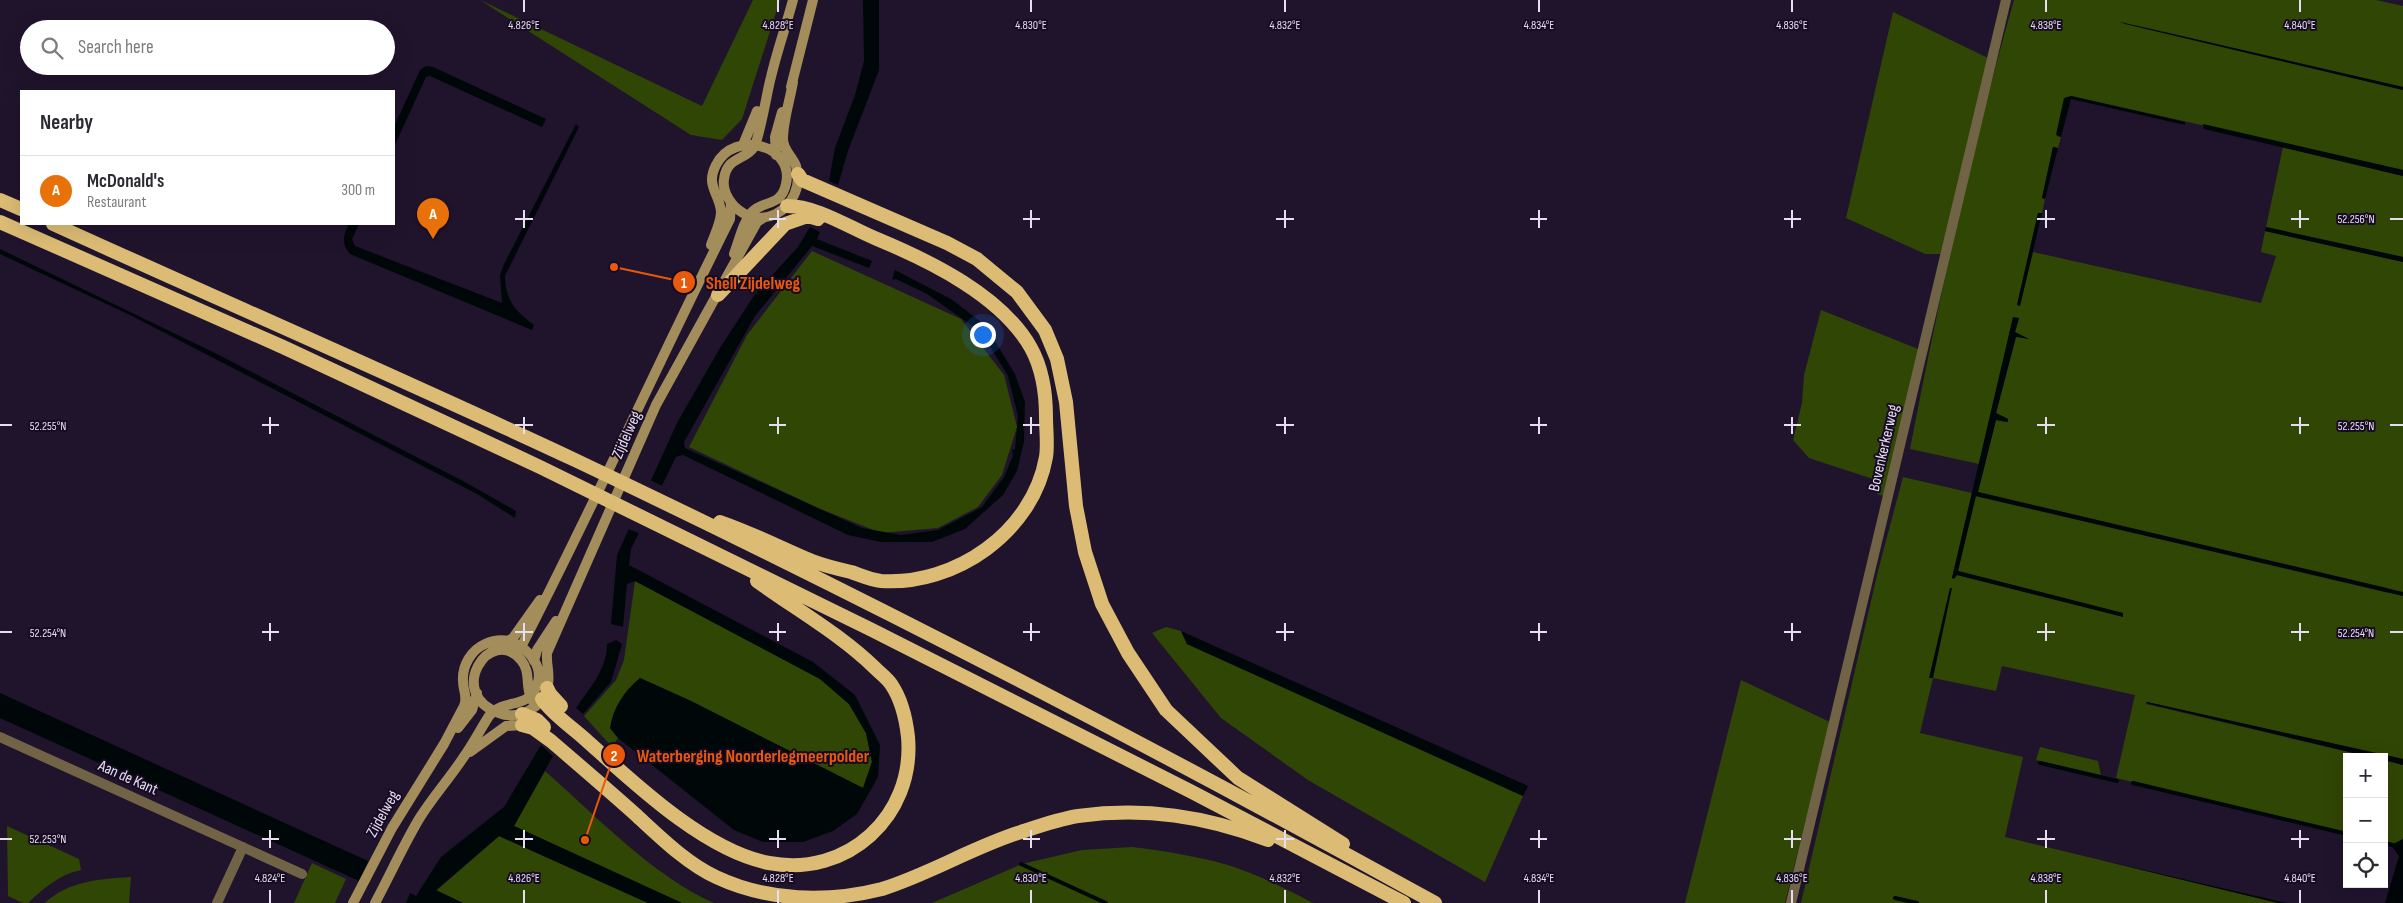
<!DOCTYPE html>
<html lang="en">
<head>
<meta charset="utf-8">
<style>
	:root { --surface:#fff; --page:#f7f7f7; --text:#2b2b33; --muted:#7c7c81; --line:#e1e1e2; --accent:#d93025 }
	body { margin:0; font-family:"Sofia Sans Condensed",sans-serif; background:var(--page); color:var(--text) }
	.controls { position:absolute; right:15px; bottom:15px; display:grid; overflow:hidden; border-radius:0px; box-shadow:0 5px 20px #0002 }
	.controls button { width:45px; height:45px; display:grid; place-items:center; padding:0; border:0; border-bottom:1px solid var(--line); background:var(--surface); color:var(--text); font:25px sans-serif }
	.you { position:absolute; left:982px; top:334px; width:18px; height:18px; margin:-12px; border:4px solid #fff; border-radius:50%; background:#1a73e8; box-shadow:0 0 0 8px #1a73e833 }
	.badge { display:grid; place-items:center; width:32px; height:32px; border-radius:50%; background:var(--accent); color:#fff; font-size:16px; font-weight:700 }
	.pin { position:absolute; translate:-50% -41px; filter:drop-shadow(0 1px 2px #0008) }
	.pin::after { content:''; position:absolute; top:26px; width:18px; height:15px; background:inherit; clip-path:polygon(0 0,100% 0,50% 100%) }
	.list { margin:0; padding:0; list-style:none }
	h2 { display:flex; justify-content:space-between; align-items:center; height:65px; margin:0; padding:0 20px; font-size:21px }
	h2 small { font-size:16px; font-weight:400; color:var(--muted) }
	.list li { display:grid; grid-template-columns:32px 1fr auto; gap:15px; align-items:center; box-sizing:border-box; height:70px; padding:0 20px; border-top:1px solid var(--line) }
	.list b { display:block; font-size:19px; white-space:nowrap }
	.list p { margin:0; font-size:16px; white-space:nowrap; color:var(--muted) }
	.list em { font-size:16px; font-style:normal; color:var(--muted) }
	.icon { flex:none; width:28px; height:28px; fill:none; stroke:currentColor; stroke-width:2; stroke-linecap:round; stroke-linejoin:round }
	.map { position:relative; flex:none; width:2403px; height:903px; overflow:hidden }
	.search { position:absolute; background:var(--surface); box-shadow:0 5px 20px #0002; left:20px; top:20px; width:375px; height:55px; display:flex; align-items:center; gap:12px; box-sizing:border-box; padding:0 18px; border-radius:28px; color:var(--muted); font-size:19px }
	.panel { position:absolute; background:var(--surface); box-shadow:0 5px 20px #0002; left:20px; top:90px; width:375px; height:135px; border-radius:0px }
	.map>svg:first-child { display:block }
	.green { fill:#304604 }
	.water { fill:#000709 }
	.pier { fill:#20142d }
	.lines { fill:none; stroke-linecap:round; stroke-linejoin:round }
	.stream { stroke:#000709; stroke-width:4 }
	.minor { stroke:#716345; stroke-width:10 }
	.secondary { stroke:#a38d5b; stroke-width:10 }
	.trunk { stroke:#dcbc74; stroke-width:14 }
	.ticks { fill:none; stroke:#e6deef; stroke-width:2 }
	.labels { text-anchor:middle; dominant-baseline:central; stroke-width:4; stroke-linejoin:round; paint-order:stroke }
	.street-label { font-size:16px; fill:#e6deef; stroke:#170b23 }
	.ticks-label { font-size:12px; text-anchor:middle; fill:#e6deef; stroke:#170b23; stroke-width:4; stroke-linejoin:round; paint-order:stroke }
	.leader { fill:none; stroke:#e8590c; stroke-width:2 }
	.callout-dot { fill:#e8590c; stroke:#170b23; stroke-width:2 }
	.mark-label { font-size:15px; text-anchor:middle; font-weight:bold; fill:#fff }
	.callout-label { font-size:18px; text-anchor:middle; font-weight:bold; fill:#e8590c; stroke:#170b23; stroke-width:4; stroke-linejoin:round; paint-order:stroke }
</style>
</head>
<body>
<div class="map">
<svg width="2403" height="903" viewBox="0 0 2403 903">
	<rect width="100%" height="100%" fill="#20142d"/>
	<path class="green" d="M 480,0 L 702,106 L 753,0 L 780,0 L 742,119 L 722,140 L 691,135 Z
		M 2014,0 L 2376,0 L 2403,6 L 2403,87 L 2122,22 L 2403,90 L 2403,170 L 2071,96 L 2057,136 L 2061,137 L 2058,148 L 2053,147 L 2042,198 L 2045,199 L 2042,213 L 2038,213 L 2017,305 L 2020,305 L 2033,252 L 2261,303 L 2276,256 L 2261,252 L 2265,231 L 2403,262 L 2403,759 L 2147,702 L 2146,704 L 2370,757 L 2347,757 L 2347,832 L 2116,778 L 2135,695 L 2002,666 L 1996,691 L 1933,678 L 1920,733 L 2023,757 L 2005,837 L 2278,903 L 1801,903 L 1878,571 L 1903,477 L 1972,493 L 1952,578 L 1957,575 L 2123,616 L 2122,613 L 1958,571 L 1975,496 L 2389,593 L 2387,588 L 1978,492 L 1996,420 L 2007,422 L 2008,419 L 1996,413 L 2016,336 L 2029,339 L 2015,332 L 2019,318 L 2013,318 L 1979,464 L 1910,449 C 1939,298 1972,147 2014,0 Z
		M 1893,12 L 1988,58 L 1941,254 L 1925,254 L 1846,218 Z
		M 2283,147 L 2403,176 L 2403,257 L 2266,227 Z
		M 812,251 L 961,319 L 1004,375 L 1017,427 L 1002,475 L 978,507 L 938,528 L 881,533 L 818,508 L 689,447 L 747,335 Z
		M 1821,310 L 1918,349 L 1884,496 L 1877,494 L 1876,480 L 1809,458 L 1793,440 L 1802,403 L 1804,375 Z
		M 635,581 L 820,679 L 849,704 L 866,733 L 872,762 L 863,788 L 691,701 L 640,678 L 610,728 L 618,738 L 612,747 L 584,716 L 616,680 L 624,660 Z
		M 1166,627 L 1181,631 L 1187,644 L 1523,796 L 1485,882 L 1308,780 L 1221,718 L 1152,633 Z
		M 1741,680 L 1830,722 L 1785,903 L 1685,903 Z
		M 2040,747 L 2098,761 L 2101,775 L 2036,760 Z
		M 2384,760 L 2403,765 L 2403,839 L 2397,844 L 2384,841 Z
		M 545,771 C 595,815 654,877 714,903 L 682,903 L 514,826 Z
		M 7,826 L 79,859 L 81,870 C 60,874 44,888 28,903 L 23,903 L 8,896 Z
		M 499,836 L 648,903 L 463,903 L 436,891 Z
		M 1132,847 C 1165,851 1196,856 1228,865 C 1257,874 1286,889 1313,903 L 932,903 L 1022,864 L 1082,850 Z
		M 312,863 L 346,879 L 335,903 L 294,903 Z
		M 131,877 L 129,903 L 45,903 C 68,881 100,879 131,877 Z"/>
	<path class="water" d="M 863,0 L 879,0 L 879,70 L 848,151 L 838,185 L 829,181 L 835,148 L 855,95 L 864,61 Z
		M 2120,22 L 2403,87 L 2403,90 L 2125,24 Z
		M 426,66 L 433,67 L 546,119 L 542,127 L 430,76 L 426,77 L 394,147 L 394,127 L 420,70 Z
		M 2071,96 L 2185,122 L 2185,125 L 2071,99 L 2061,137 L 2056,135 L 2064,98 Z
		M 576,124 L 579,127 L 505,276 C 506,301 514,310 534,325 L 532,330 L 350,254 C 341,243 343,236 349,224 L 359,224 L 352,239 L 355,246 L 502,303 L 500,275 L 504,264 Z
		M 2203,124 L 2403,170 L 2403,176 L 2204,129 Z
		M 2053,147 L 2058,148 L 2045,199 L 2042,198 Z
		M 2038,213 L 2042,213 L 2020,306 L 2017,305 Z
		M 810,227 L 820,232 L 817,239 L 872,261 L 869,268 L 812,246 L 755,316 L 684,442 L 685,448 L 862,528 L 901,535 L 938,530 L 982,507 L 1004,477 L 1013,456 L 1012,450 L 1015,449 L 1018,416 L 1008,376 L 981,332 L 927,294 L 896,279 L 892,280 L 895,270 L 951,299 L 985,325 L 1015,374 L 1025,402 L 1024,442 L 1017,471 L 1003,495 L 965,529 L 932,542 L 881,542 L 848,535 L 683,455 L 676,457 L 631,549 L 629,565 L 813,662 L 855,695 L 880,745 L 878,777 L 857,814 L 833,831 L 803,842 L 763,842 L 734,830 L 618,738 L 610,728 C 613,708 624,691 640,678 L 691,701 L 863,788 L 872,762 L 866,733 L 849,704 L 820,679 L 635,581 L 627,584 L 623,627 L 611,624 L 617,555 L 677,423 L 720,348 L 755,294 L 798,247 Z
		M 2266,227 L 2403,257 L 2403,262 L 2265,231 Z
		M 0,249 L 215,353 L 463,481 L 516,511 L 515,518 L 477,494 L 132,316 L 0,254 Z
		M 2013,317 L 2019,318 L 2015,332 L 2029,339 L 2016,337 L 1996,413 L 2008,419 L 2008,422 L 1996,420 L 1978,492 L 2403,592 L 2403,596 L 1976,496 L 1958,571 L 2123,613 L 2123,617 L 1957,575 L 1954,579 L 1952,578 Z
		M 1950,588 L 1952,588 L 1933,678 L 1929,678 Z
		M 1181,631 L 1528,786 L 1523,796 L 1187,644 Z
		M 616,640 L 622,644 L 611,682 L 583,714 L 576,708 C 590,688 607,669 607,644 Z
		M 0,693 L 368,861 L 359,881 L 0,718 Z
		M 2147,702 L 2403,759 L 2403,765 L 2384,760 L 2384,757 L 2370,757 L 2146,703 Z
		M 541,745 L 553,756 L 514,826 L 682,903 L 648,903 L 499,836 L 436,890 L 463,903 L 406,903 L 410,893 L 416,896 L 441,857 L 504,807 Z
		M 2403,839 L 2403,903 L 2385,903 L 2399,856 L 2391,845 Z
		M 2101,860 L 2282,902 L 2287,903 L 2278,903 Z"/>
	<path class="pier" d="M 648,479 L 664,487 L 641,534 L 626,528 Z"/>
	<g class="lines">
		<path class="stream" d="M 2040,763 L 2117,781
			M 2133,783 L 2347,834
			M 2384,843 L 2397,846
			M 1021,864 L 1106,903
			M 1895,898 L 1917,903"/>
		<path class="minor" d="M 0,737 L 302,874
			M 217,903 L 243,847
			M 1791,903 L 2006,0"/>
		<path class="secondary" d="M 793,82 C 790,100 783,121 783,139 C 783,150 792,156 796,166 C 802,185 793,205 776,214 C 765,219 753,219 743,213 C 731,206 722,192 724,179 C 727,156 745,161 754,147 C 760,137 767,91 771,77 C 777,51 786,26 793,0
			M 791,87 L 813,0
			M 743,145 L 757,111
			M 776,155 L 775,137 L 782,112
			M 711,245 C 714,236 721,223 721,212 C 720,194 705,186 716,165 C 734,129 795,145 786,184 C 781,207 764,200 752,212 C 743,222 739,241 734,254
			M 508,641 L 513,638 L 540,600
			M 516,650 L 521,647 C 594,506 659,361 730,219 L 731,202
			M 534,661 L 537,650 L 556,621
			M 536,706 C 522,688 533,674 521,660 C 490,624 445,694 499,713 C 520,721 545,706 548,684 C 550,673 546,664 547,653 L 656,405 L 757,222 L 763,218
			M 458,728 L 472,710 L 477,693
			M 470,752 L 506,726 L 522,725
			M 353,903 L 392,828 L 444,744 L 464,706 C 468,697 463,691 463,681 C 462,666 471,650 485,644 C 494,640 505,639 514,643 C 530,650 544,668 537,685 C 529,710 502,698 489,716 C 480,730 473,744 463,758 C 449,779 432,798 419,819 C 403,846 390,875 375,903"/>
		<path class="trunk" d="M 798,174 L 802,180 L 947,243 L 977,259 L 1017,292 L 1045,330 L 1057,359 L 1066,402 L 1076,506 L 1085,552 L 1102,604 L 1128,653 L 1166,710 L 1238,778 L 1343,844
			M 0,200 L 21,209
			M 0,222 L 283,347 L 540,467 L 872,630 L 1192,792 L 1404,903
			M 53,224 C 227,303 402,379 575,460 C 866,598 1153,747 1435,903
			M 718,295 L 785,224 L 808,216 L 818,219
			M 720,522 C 752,533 781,548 812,561 C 825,566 838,569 851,572 C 860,575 871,580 881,581 C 955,586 1033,532 1046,457 C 1048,445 1046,430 1046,417 C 1046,395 1042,368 1031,348 C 1002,296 930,261 877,239 C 850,228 817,206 787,206
			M 547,688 L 550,694 L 561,706
			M 542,699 C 553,715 572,727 586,740 C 634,783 705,851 769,863 C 847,878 915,816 908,737 C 906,719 902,700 891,684 C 887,678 880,673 875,668 C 840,634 797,610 757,581
			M 522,714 L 537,720 L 544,727
			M 522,725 L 533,728 L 551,741 C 579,765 607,789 635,814 C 659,836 686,863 716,877 C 767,901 827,903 882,889 C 930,874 973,847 1021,832 C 1039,826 1059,819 1078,816 C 1145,807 1205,816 1268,840"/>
	</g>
	<path class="ticks" d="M 524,0 L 524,12M 778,0 L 778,12M 1031,0 L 1031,12M 1285,0 L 1285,12M 1539,0 L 1539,12M 1792,0 L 1792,12M 2046,0 L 2046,12M 2300,0 L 2300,12M 524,210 L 524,228M 778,210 L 778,228M 1031,210 L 1031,228M 1285,210 L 1285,228M 1539,210 L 1539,228M 1792,210 L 1792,228M 2046,210 L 2046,228M 2300,210 L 2300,228M 515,219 L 533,219M 769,219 L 786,219M 1023,219 L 1040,219M 1276,219 L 1294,219M 1530,219 L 1547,219M 1784,219 L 1801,219M 2037,219 L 2055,219M 2291,219 L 2309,219M 2390,219 L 2403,219M 270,417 L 270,434M 524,417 L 524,434M 778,417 L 778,434M 1031,417 L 1031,434M 1285,417 L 1285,434M 1539,417 L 1539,434M 1792,417 L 1792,434M 2046,417 L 2046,434M 2300,417 L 2300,434M 0,425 L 12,425M 262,425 L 279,425M 515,425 L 533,425M 769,425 L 786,425M 1023,425 L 1040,425M 1276,425 L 1294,425M 1530,425 L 1547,425M 1784,425 L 1801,425M 2037,425 L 2055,425M 2291,425 L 2309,425M 2390,425 L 2403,425M 270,623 L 270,641M 524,623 L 524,641M 778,623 L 778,641M 1031,623 L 1031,641M 1285,623 L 1285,641M 1539,623 L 1539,641M 1792,623 L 1792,641M 2046,623 L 2046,641M 2300,623 L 2300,641M 0,632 L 12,632M 262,632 L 279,632M 515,632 L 533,632M 769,632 L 786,632M 1023,632 L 1040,632M 1276,632 L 1294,632M 1530,632 L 1547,632M 1784,632 L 1801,632M 2037,632 L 2055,632M 2291,632 L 2309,632M 2390,632 L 2403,632M 270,830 L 270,848M 524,830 L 524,848M 778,830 L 778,848M 1031,830 L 1031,848M 1285,830 L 1285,848M 1539,830 L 1539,848M 1792,830 L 1792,848M 2046,830 L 2046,848M 2300,830 L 2300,848M 0,839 L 12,839M 262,839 L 279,839M 515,839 L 533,839M 769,839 L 786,839M 1023,839 L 1040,839M 1276,839 L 1294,839M 1530,839 L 1547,839M 1784,839 L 1801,839M 2037,839 L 2055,839M 2291,839 L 2309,839M 270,890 L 270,903M 524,890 L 524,903M 778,890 L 778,903M 1031,890 L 1031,903M 1285,890 L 1285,903M 1539,890 L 1539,903M 1792,890 L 1792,903M 2046,890 L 2046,903M 2300,890 L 2300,903"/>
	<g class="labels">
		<g class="street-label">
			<text transform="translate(627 435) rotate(-66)">Zijdelweg</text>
			<text transform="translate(1884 448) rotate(-77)">Bovenkerkerweg</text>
			<text transform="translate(128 778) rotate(24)">Aan de Kant</text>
			<text transform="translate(383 814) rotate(-61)">Zijdelweg</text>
		</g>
	</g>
	<g class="ticks-label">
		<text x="524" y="29">4.826°E</text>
		<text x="778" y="29">4.828°E</text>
		<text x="1031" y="29">4.830°E</text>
		<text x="1285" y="29">4.832°E</text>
		<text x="1539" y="29">4.834°E</text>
		<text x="1792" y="29">4.836°E</text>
		<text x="2046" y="29">4.838°E</text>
		<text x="2300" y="29">4.840°E</text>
		<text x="2356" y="223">52.256°N</text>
		<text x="48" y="430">52.255°N</text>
		<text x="2356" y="430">52.255°N</text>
		<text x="48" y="637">52.254°N</text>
		<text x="2356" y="637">52.254°N</text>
		<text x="48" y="843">52.253°N</text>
		<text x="270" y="882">4.824°E</text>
		<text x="524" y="882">4.826°E</text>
		<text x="778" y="882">4.828°E</text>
		<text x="1031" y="882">4.830°E</text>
		<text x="1285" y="882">4.832°E</text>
		<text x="1539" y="882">4.834°E</text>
		<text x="1792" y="882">4.836°E</text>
		<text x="2046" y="882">4.838°E</text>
		<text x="2300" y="882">4.840°E</text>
	</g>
	<path class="leader" d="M614 267L684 282M585 840L614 755"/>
	<g class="callout-dot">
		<circle cx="614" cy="267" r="5"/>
		<circle cx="585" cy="840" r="5"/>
		<circle cx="684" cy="282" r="12"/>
		<circle cx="614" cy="755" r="12"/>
	</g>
	<g class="mark-label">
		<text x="684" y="288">1</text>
		<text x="614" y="761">2</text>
	</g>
	<g class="callout-label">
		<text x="753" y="289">Shell Zijdelweg</text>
		<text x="753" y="762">Waterberging Noorderlegmeerpolder</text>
	</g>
</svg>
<div class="controls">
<button>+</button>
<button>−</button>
<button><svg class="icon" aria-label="locate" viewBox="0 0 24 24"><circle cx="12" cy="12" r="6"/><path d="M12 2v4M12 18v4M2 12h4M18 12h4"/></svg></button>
</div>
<div class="you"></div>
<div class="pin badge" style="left:433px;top:239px;background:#e8710a">A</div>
<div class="search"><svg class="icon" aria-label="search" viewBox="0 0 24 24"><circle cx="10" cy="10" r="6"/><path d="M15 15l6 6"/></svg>Search here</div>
<section class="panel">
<h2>Nearby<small></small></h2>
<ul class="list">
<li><span class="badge" style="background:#e8710a">A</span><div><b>McDonald's</b><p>Restaurant</p></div><em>300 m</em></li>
</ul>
</section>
</div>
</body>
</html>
